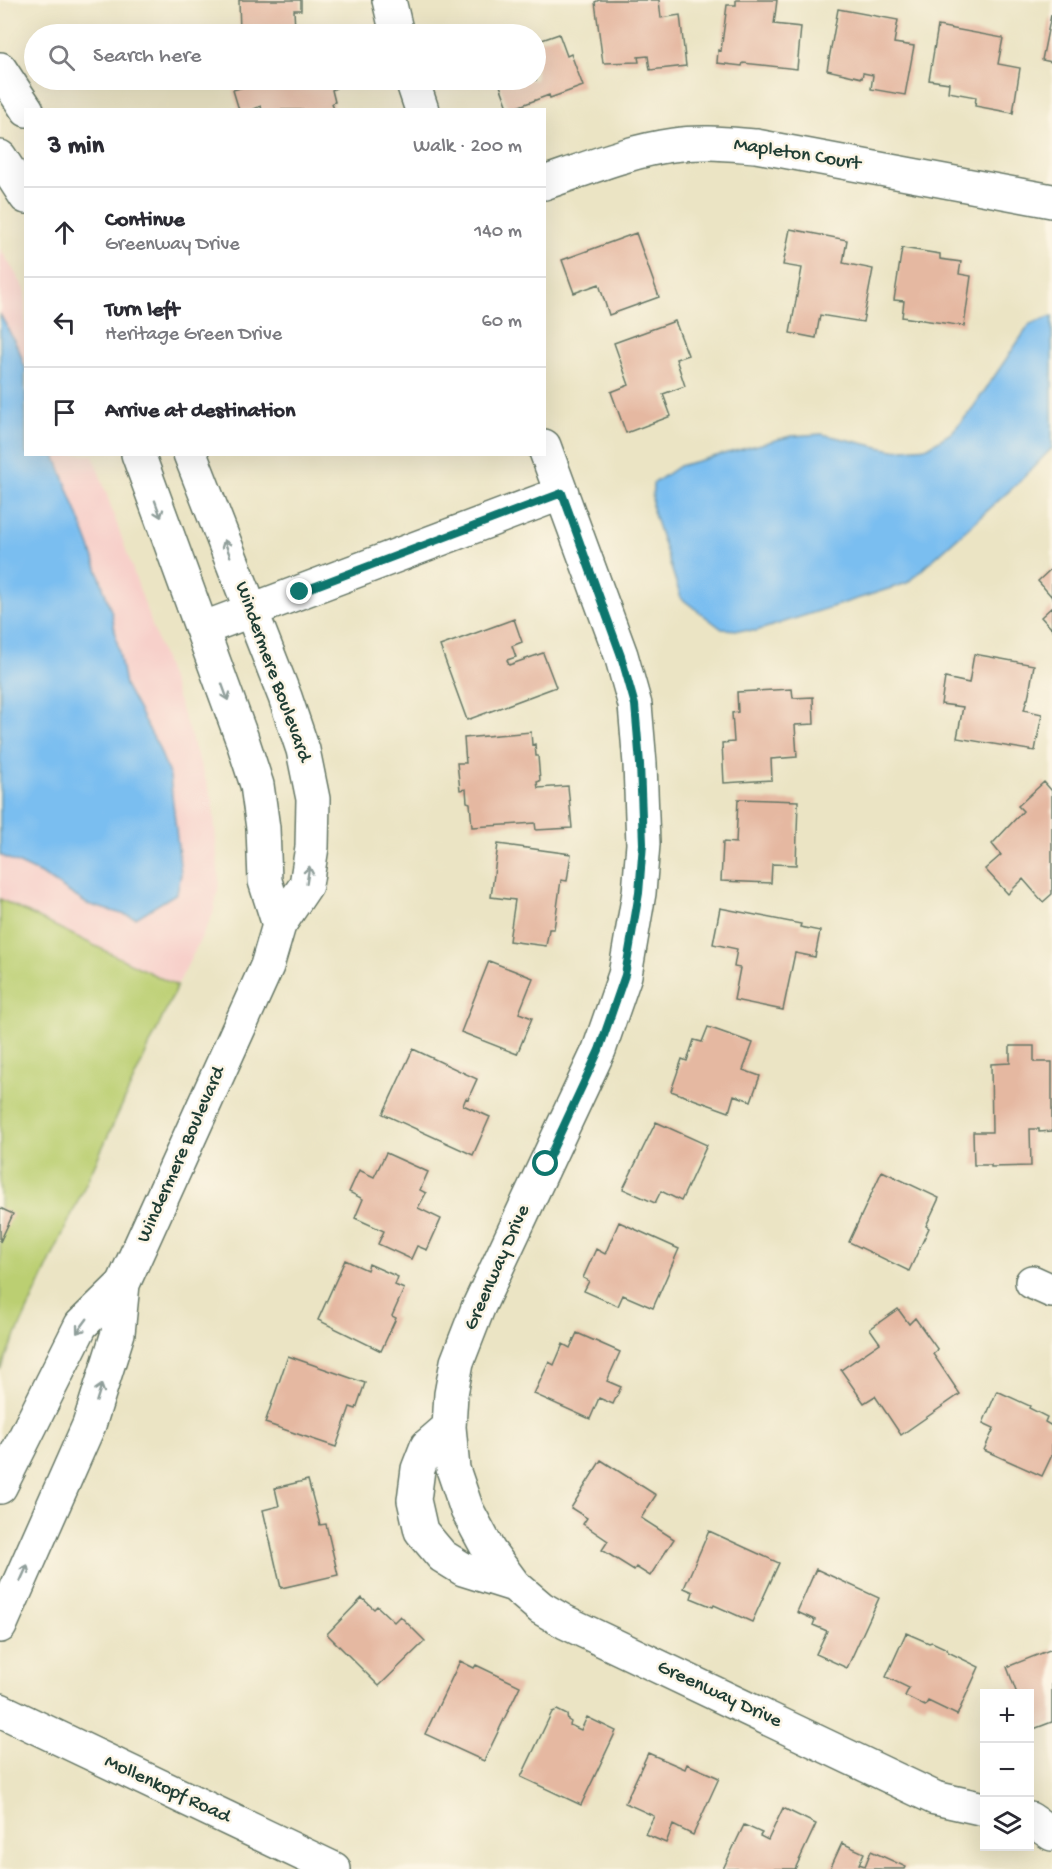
<!DOCTYPE html>
<html lang="en">
<head>
<meta charset="utf-8">
<style>
	:root { --surface:#fff; --page:#f7f7f7; --text:#2b2b33; --muted:#7c7c81; --line:#e1e1e2 }
	body { margin:0; font-family:"Gochi Hand",sans-serif; background:var(--page); color:var(--text) }
	.controls { position:absolute; right:18px; bottom:18px; display:grid; overflow:hidden; border-radius:0px; box-shadow:0 6px 24px #0002 }
	.controls button { width:54px; height:54px; display:grid; place-items:center; padding:0; border:0; border-bottom:2px solid var(--line); background:var(--surface); color:var(--text); font:30px sans-serif }
	.stop { position:absolute; width:18px; height:18px; margin:-14px; border:4px solid #0f766e; border-radius:50%; background:#fff }
	.stop.end { background:#0f766e; border-color:#fff; box-shadow:0 2px 6px #0008 }
	.list { margin:0; padding:0; list-style:none }
	h2 { display:flex; justify-content:space-between; align-items:center; height:78px; margin:0; padding:0 24px; font-size:26px }
	h2 small { font-size:20px; font-weight:400; color:var(--muted) }
	.list li { display:grid; grid-template-columns:39px 1fr auto; gap:18px; align-items:center; box-sizing:border-box; height:90px; padding:0 24px; border-top:2px solid var(--line) }
	.list b { display:block; font-size:22px; white-space:nowrap }
	.list p { margin:0; font-size:20px; white-space:nowrap; color:var(--muted) }
	.list em { font-size:20px; font-style:normal; color:var(--muted) }
	.icon { flex:none; width:33px; height:33px; fill:none; stroke:currentColor; stroke-width:2; stroke-linecap:round; stroke-linejoin:round }
	.map { position:relative; flex:none; width:1052px; height:1869px; overflow:hidden }
	.search { position:absolute; background:var(--surface); box-shadow:0 6px 24px #0002; left:24px; top:24px; width:522px; height:66px; display:flex; align-items:center; gap:15px; box-sizing:border-box; padding:0 21px; border-radius:33px; color:var(--muted); font-size:22px }
	.panel { position:absolute; background:var(--surface); box-shadow:0 6px 24px #0002; left:24px; top:108px; width:522px; height:348px; border-radius:0px }
	.map>svg:first-child { display:block }
	.built { fill:#f7d0ca }
	.green { fill:#bbcf72; stroke:#6d8653; stroke-width:1.5 }
	.water { fill:#7abef0; stroke:#4c7e92; stroke-width:1.5 }
	.building { fill:#e5b8a1 }
	.lines { fill:none; stroke-linecap:round; stroke-linejoin:round }
	.minor-casing { stroke:#676; stroke-width:36 }
	.minor { stroke:#fff; stroke-width:33 }
	.oneway { stroke:#8f9e9a }
	.route { stroke:#0f766e; stroke-width:8 }
	.labels { text-anchor:middle; dominant-baseline:central; stroke-width:5; stroke-linejoin:round; paint-order:stroke }
	.street-label { font-size:20px; fill:#1f3d34; stroke:#fcf5e5 }
</style>
</head>
<body>
<div class="map">
<svg width="1052" height="1869" viewBox="0 0 1052 1869">
	<rect width="100%" height="100%" fill="#fcf5e5"/>
	<filter id="ink" filterUnits="userSpaceOnUse"><feTurbulence type="fractalNoise" baseFrequency=".0167" numOctaves="2"/><feDisplacementMap in="SourceGraphic" scale="12" xChannelSelector="R" yChannelSelector="G"/><feConvolveMatrix kernelMatrix="1 2 1 2 8 2 1 2 1" color-interpolation-filters="sRGB"/></filter>
	<filter id="wash" filterUnits="userSpaceOnUse"><feTurbulence type="fractalNoise" baseFrequency=".008" numOctaves="4" result="noise"/><feDisplacementMap in="SourceGraphic" scale="24" xChannelSelector="R" yChannelSelector="G"/><feGaussianBlur stdDeviation="1.35" result="paint"/><feColorMatrix in="noise" values="0 0 0 0 0 0 0 0 0 0 0 0 0 0 0 0 0 1.4 0 .05"/><feComposite in="paint" operator="in"/></filter>
	<g filter="url(#wash)">
		<rect width="100%" height="100%" fill="#ebe4c4"/>
		<path class="built" d="M 0,248 L 25,289 L 26,454 L 93,455 L 213,801 L 219,884 L 213,914 L 177,986 L 0,899 Z"/>
		<path class="green" d="M 0,899 L 177,986 L 0,1370 Z"/>
		<path class="water" d="M 0,314 L 19,350 L 25,368 L 26,454 L 55,455 L 90,547 L 112,614 L 125,685 L 158,746 L 170,777 L 181,874 L 177,893 L 136,918 L 87,904 L 43,875 L 0,855 Z
			M 1052,316 L 1052,448 L 1018,483 L 907,583 L 756,631 L 722,629 L 681,598 L 652,508 L 653,484 L 679,466 L 791,436 L 822,434 L 892,450 L 928,447 L 951,433 L 970,412 L 1030,324 Z"/>
		<g id="blocks">
			<path class="building" d="M 239,0 L 301,0 L 301,10 L 294,10 L 295,30 L 240,33 Z
				M 599,0 L 659,0 L 661,18 L 680,15 L 686,66 L 650,70 L 648,56 L 638,57 L 639,62 L 603,63 L 595,2 Z
				M 736,0 L 777,0 L 774,24 L 801,27 L 797,69 L 743,63 L 742,66 L 717,63 L 718,50 L 721,51 L 727,5 L 736,5 Z
				M 838,9 L 898,20 L 894,43 L 914,46 L 905,95 L 871,89 L 873,75 L 863,73 L 862,78 L 827,70 Z
				M 1051,15 L 1052,15 L 1052,62 L 1042,60 Z
				M 938,26 L 1003,38 L 998,64 L 1020,68 L 1013,113 L 975,106 L 976,97 L 948,92 L 949,83 L 929,80 Z
				M 559,34 L 567,56 L 571,54 L 583,86 L 550,98 L 549,95 L 509,110 L 498,80 L 536,80 L 536,42 Z
				M 258,80 L 333,80 L 336,88 L 332,90 L 335,102 L 332,103 L 334,110 L 262,110 L 261,106 L 252,110 L 239,110 L 233,90 L 254,84 L 253,81 Z
				M 790,229 L 847,240 L 843,263 L 873,269 L 863,322 L 820,315 L 816,338 L 790,333 L 802,268 L 783,265 Z
				M 636,233 L 659,297 L 609,315 L 599,284 L 574,293 L 562,260 Z
				M 902,248 L 940,254 L 940,259 L 961,262 L 959,274 L 971,276 L 964,326 L 902,317 L 904,301 L 894,300 Z
				M 675,321 L 688,355 L 676,359 L 685,386 L 663,394 L 671,416 L 626,433 L 611,392 L 629,385 L 614,343 Z
				M 1052,568 L 1052,597 L 1038,581 Z
				M 1052,607 L 1052,629 L 1041,617 Z
				M 514,619 L 522,642 L 512,646 L 516,657 L 507,660 L 509,665 L 543,653 L 556,687 L 467,720 L 440,646 Z
				M 974,654 L 1034,665 L 1028,699 L 1027,699 L 1024,710 L 1042,714 L 1035,751 L 957,738 L 963,707 L 941,704 L 945,678 L 969,683 Z
				M 792,689 L 793,698 L 813,697 L 814,724 L 795,725 L 797,757 L 771,759 L 772,780 L 724,783 L 722,743 L 734,742 L 732,713 L 738,712 L 737,692 Z
				M 531,732 L 532,745 L 535,744 L 536,756 L 538,756 L 540,781 L 537,782 L 538,788 L 568,786 L 572,828 L 536,830 L 535,823 L 472,827 L 470,803 L 467,802 L 466,789 L 460,790 L 457,763 L 466,763 L 464,738 Z
				M 1044,782 L 1052,791 L 1052,894 L 1043,902 L 1023,879 L 1008,894 L 985,869 L 1001,855 L 992,844 L 1023,811 L 1018,806 Z
				M 738,799 L 798,801 L 796,865 L 772,864 L 771,883 L 721,881 L 723,842 L 736,843 Z
				M 498,844 L 571,854 L 567,881 L 561,880 L 554,929 L 549,929 L 546,946 L 509,941 L 515,900 L 491,897 Z
				M 720,908 L 801,924 L 800,927 L 820,931 L 815,957 L 795,953 L 783,1010 L 734,1000 L 740,968 L 734,967 L 737,949 L 713,944 Z
				M 489,961 L 533,978 L 519,1013 L 532,1018 L 517,1054 L 461,1032 Z
				M 708,1027 L 753,1043 L 743,1070 L 760,1076 L 751,1101 L 734,1095 L 729,1112 L 671,1091 L 682,1059 L 687,1061 L 694,1040 L 702,1042 Z
				M 1010,1046 L 1034,1046 L 1034,1062 L 1052,1062 L 1052,1131 L 1039,1132 L 1039,1129 L 1030,1129 L 1031,1166 L 991,1167 L 991,1165 L 974,1165 L 973,1132 L 992,1132 L 991,1064 L 1010,1063 Z
				M 413,1049 L 477,1079 L 468,1099 L 466,1098 L 463,1105 L 490,1117 L 473,1155 L 383,1114 Z
				M 656,1122 L 707,1145 L 681,1201 L 661,1191 L 655,1203 L 623,1189 Z
				M 386,1153 L 428,1172 L 420,1190 L 426,1193 L 418,1208 L 441,1219 L 427,1250 L 417,1246 L 411,1259 L 378,1244 L 384,1231 L 355,1218 L 363,1199 L 349,1192 L 359,1170 L 374,1177 Z
				M 882,1171 L 939,1198 L 926,1226 L 929,1228 L 909,1271 L 849,1242 Z
				M 0,1208 L 13,1214 L 0,1242 Z
				M 619,1222 L 679,1249 L 653,1308 L 623,1295 L 618,1306 L 584,1291 L 589,1281 L 583,1278 L 596,1249 L 605,1254 Z
				M 345,1260 L 367,1270 L 369,1264 L 398,1277 L 395,1285 L 404,1289 L 392,1316 L 396,1318 L 381,1351 L 318,1320 Z
				M 898,1309 L 909,1324 L 915,1318 L 938,1350 L 933,1354 L 960,1394 L 901,1435 L 875,1396 L 864,1403 L 841,1370 L 880,1343 L 870,1329 Z
				M 577,1333 L 620,1352 L 607,1381 L 621,1387 L 613,1404 L 599,1398 L 590,1419 L 534,1394 L 549,1362 L 554,1365 L 563,1344 L 570,1348 Z
				M 288,1356 L 365,1383 L 356,1409 L 350,1407 L 336,1447 L 265,1423 Z
				M 997,1391 L 1030,1406 L 1029,1408 L 1047,1417 L 1045,1422 L 1052,1426 L 1052,1455 L 1042,1476 L 984,1450 L 994,1428 L 983,1423 Z
				M 601,1460 L 656,1495 L 641,1518 L 674,1539 L 650,1576 L 636,1567 L 634,1570 L 602,1550 L 608,1541 L 583,1524 L 587,1518 L 571,1508 Z
				M 308,1480 L 320,1525 L 326,1524 L 338,1575 L 281,1588 L 263,1510 L 279,1506 L 275,1488 Z
				M 709,1531 L 779,1563 L 752,1622 L 714,1605 L 713,1607 L 691,1598 L 693,1592 L 684,1588 Z
				M 816,1569 L 879,1598 L 847,1668 L 816,1654 L 827,1631 L 813,1625 L 815,1620 L 797,1612 Z
				M 362,1598 L 374,1609 L 377,1606 L 394,1622 L 400,1616 L 425,1641 L 379,1686 L 327,1634 Z
				M 906,1633 L 929,1643 L 932,1642 L 947,1649 L 948,1652 L 979,1667 L 957,1715 L 928,1701 L 925,1706 L 905,1696 L 909,1688 L 886,1677 Z
				M 1052,1649 L 1052,1722 L 1031,1730 L 1030,1726 L 1030,1694 L 1017,1694 L 1007,1667 Z
				M 460,1661 L 474,1668 L 476,1665 L 520,1686 L 484,1761 L 425,1734 Z
				M 557,1710 L 567,1715 L 568,1720 L 571,1722 L 570,1725 L 581,1730 L 587,1717 L 616,1731 L 581,1805 L 521,1777 L 552,1712 Z
				M 648,1753 L 685,1769 L 687,1764 L 719,1778 L 693,1835 L 673,1825 L 666,1843 L 645,1834 L 654,1816 L 625,1803 Z
				M 783,1808 L 816,1824 L 795,1869 L 723,1869 L 744,1825 L 762,1833 L 760,1836 L 768,1840 Z
				M 842,1843 L 864,1853 L 859,1864 L 865,1866 L 871,1851 L 906,1867 L 905,1869 L 830,1869 Z"/>
		</g>
	</g>
	<g filter="url(#ink)">
		<use href="#blocks" fill-opacity="0" stroke="#676" stroke-width="1.5"/>
		<g class="lines">
			<g class="minor-casing">
				<path id="minor" d="M 389,0 L 397,34
					M 0,69 L 27,110
					M 412,80 L 422,110
					M 0,157 L 26,197
					M 544,183 C 586,169 629,151 673,145 C 701,141 728,144 756,146 L 1052,201
					M 544,446 L 621,655 L 635,705 L 640,764 L 643,844 L 639,893 L 625,975 L 599,1050 L 478,1308 L 457,1362 L 451,1394 L 449,1427 L 453,1469 L 467,1510 L 489,1551 L 514,1585 L 541,1608 L 565,1622 L 935,1798 L 984,1809
					M 138,454 L 242,739 L 257,785 L 263,828 L 265,881 L 279,925
					M 202,629 L 562,493
					M 1032,1282 L 1052,1291
					M 449,1427 L 427,1446 L 418,1469 L 414,1500 L 421,1531 L 442,1556 L 463,1569 L 514,1585
					M 0,1487 L 81,1325 L 123,1284
					M 0,1626 L 89,1425 L 118,1333 L 123,1284 L 267,966 L 279,925 L 306,885 L 312,847 L 313,799 L 303,750 L 285,697 L 190,454
					M 0,1710 L 334,1869
					M 1030,1819 L 1052,1834"/>
			</g>
			<use href="#minor" class="minor"/>
		</g>
		<defs><path id="oneway-shaft" d="M-6 0H5M1.5-3L5.5 0L1.5 3" fill="none" stroke-width="1.6" stroke-linecap="round" stroke-linejoin="round" transform="scale(1.5)"/></defs>
		<g class="oneway">
			<use href="#oneway-shaft" transform="translate(158 509) rotate(70)"/>
			<use href="#oneway-shaft" transform="translate(227 548) rotate(-111)"/>
			<use href="#oneway-shaft" transform="translate(225 692) rotate(70)"/>
			<use href="#oneway-shaft" transform="translate(308 875) rotate(-81)"/>
			<use href="#oneway-shaft" transform="translate(82 1326) rotate(126)"/>
			<use href="#oneway-shaft" transform="translate(99 1393) rotate(-73)"/>
			<use href="#oneway-shaft" transform="translate(24 1573) rotate(-66)"/>
		</g>
	</g>
	<g class="lines" filter="url(#ink)">
		<path class="route" d="M 300,592 L 562,493 L 621,656 L 635,705 L 640,764 L 643,844 L 639,893 L 625,975 L 599,1050 L 546,1164"/>
	</g>
	<g class="labels">
		<g class="street-label">
			<text transform="translate(797 155) rotate(9)">Mapleton Court</text>
			<text transform="translate(272 672) rotate(70)">Windermere Boulevard</text>
			<text transform="translate(182 1155) rotate(-66)">Windermere Boulevard</text>
			<text transform="translate(498 1268) rotate(-66)">Greenway Drive</text>
			<text transform="translate(719 1695) rotate(25)">Greenway Drive</text>
			<text transform="translate(167 1790) rotate(25)">Mollenkopf Road</text>
		</g>
	</g>
</svg>
<div class="controls">
<button>+</button>
<button>−</button>
<button><svg class="icon" aria-label="layers" viewBox="0 0 24 24"><path d="M12 4l9 5-9 5-9-5zM3 14l9 5 9-5"/></svg></button>
</div>
<div class="stop" style="left:546px;top:1164px"></div>
<div class="stop end" style="left:300px;top:592px"></div>
<div class="search"><svg class="icon" aria-label="search" viewBox="0 0 24 24"><circle cx="10" cy="10" r="6"/><path d="M15 15l6 6"/></svg>Search here</div>
<section class="panel">
<h2>3 min<small>Walk · 200 m</small></h2>
<ul class="list">
<li><svg class="icon" aria-label="ahead" viewBox="0 0 24 24"><path d="M12 20V5M6 11l6-6 6 6"/></svg><div><b>Continue</b><p>Greenway Drive</p></div><em>140 m</em></li>
<li><svg class="icon" aria-label="left" viewBox="0 0 24 24"><path d="M17 20v-9H6M10 6l-5 5 5 5"/></svg><div><b>Turn left</b><p>Heritage Green Drive</p></div><em>60 m</em></li>
<li><svg class="icon" aria-label="arrive" viewBox="0 0 24 24"><path d="M6 21V4h12l-3 4 3 4H6"/></svg><div><b>Arrive at destination</b></div></li>
</ul>
</section>
</div>
</body>
</html>
